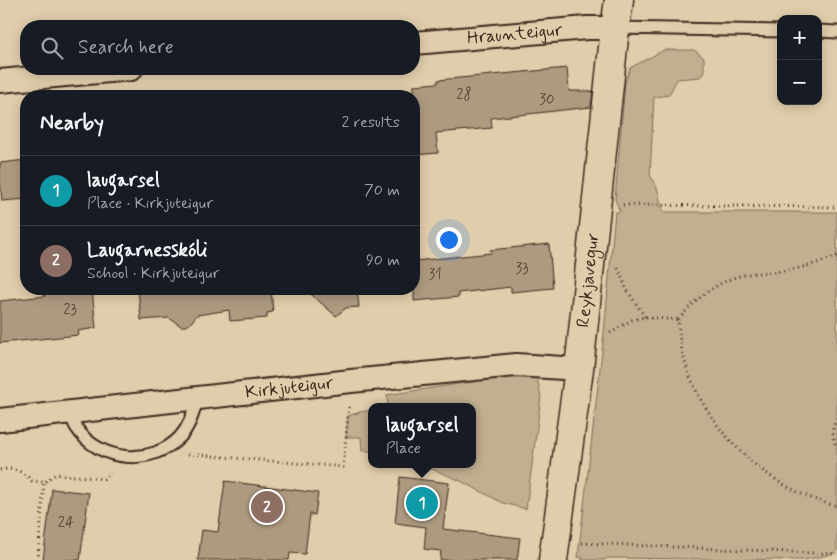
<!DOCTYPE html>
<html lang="en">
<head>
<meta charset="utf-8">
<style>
	:root { --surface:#171b24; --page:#20242c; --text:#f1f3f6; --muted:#9ea1a6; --line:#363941; --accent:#0f766e }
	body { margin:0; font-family:Mynerve,sans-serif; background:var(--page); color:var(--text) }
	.controls { position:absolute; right:15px; top:15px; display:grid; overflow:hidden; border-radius:10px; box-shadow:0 2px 12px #0003 }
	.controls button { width:45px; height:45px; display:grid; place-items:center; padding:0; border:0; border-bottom:1px solid var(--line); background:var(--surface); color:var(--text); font:25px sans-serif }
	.you { position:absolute; left:448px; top:239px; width:18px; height:18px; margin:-12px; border:4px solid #fff; border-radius:50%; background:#1a73e8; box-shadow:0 0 0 8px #1a73e833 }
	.badge { display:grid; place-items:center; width:32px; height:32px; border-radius:50%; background:var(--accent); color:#fff; font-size:16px; font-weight:700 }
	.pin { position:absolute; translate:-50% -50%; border:2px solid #fff; box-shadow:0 1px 5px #0006 }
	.popup { position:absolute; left:368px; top:403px; width:108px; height:65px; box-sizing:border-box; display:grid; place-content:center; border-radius:10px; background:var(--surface); filter:drop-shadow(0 1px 4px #0005); font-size:16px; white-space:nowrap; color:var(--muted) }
	.popup b { font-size:19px; color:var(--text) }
	.popup::after { content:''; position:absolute; left:50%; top:100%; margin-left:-10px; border:10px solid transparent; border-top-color:var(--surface) }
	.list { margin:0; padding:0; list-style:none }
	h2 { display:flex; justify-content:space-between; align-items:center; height:65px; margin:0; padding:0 20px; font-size:21px }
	h2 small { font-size:16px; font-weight:400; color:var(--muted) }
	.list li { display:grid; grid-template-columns:32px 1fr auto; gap:15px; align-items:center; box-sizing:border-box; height:70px; padding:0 20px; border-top:1px solid var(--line) }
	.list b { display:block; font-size:19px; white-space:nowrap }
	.list p { margin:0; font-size:16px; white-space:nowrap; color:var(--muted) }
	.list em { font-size:16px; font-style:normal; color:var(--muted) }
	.icon { flex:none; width:28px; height:28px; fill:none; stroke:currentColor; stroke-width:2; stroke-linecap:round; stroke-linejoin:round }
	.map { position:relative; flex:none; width:837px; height:560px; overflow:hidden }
	.search { position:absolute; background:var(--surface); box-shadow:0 2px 12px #0003; left:20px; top:20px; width:400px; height:55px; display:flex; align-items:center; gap:12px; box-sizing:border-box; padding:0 18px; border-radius:20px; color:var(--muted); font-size:19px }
	.panel { position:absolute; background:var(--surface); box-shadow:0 2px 12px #0003; left:20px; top:90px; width:400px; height:205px; border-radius:20px }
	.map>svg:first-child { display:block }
	.green { fill:#c2af91; stroke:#7e6c58 }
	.building { fill:#ad9a80; stroke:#3b2a1e }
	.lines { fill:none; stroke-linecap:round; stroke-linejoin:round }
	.lane-casing { stroke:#3b2a1e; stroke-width:15 }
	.street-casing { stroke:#3b2a1e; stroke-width:26 }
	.secondary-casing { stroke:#3b2a1e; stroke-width:31 }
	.path { stroke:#3b2a1e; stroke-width:3; stroke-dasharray:1 4; stroke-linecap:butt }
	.lane { stroke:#e0cdab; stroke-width:11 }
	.street { stroke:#e0cdab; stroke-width:22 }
	.secondary { stroke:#e0cdab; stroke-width:28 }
	.labels { text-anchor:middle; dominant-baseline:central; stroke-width:5; stroke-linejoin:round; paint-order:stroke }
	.number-label { font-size:15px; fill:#584636 }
	.street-label { font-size:18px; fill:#3b2a1e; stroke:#e0cdab }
</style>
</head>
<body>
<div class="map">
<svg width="837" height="560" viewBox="0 0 837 560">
	<rect width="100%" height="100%" fill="#e0cdab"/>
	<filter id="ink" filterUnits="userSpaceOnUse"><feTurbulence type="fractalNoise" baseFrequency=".02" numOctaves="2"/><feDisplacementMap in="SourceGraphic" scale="10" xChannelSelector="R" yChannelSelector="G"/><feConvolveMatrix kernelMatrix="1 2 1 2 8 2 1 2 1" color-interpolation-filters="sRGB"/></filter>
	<g filter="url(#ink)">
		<path class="green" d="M 664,50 L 694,50 L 704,58 L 704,72 L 700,77 L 677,79 L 669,95 L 654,97 L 650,175 L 657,188 L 663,212 L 837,212 L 837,552 L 824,556 L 803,560 L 607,558 L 605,560 L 581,560 L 583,558 L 578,557 L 603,343 L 615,212 L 620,212 L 615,199 L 625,83 L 630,68 Z
			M 536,372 L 541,397 L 526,509 L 503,503 L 459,480 L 420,464 L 472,464 L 472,407 L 388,407 L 387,395 Z
			M 372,410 L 372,451 L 362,451 L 361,437 L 346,437 L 348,416 L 360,412 Z"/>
		<path class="building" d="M 567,68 L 569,91 L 593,91 L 591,107 L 491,118 L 492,128 L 436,133 L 438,153 L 414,155 L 414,85 L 438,83 L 438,80 Z
			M 26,160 L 26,199 L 2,201 L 0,181 L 0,163 Z
			M 549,244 L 553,288 L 511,292 L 511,287 L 458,293 L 459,297 L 414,301 L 414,261 L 491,253 L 490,250 Z
			M 65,289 L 92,289 L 96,328 L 78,331 L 79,335 L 0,343 L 0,301 L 45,296 L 44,291 Z
			M 138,289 L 271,289 L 273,312 L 267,313 L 267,318 L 230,321 L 229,310 L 197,315 L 190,324 L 186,326 L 181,326 L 169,318 L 141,320 Z
			M 305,289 L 357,289 L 359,307 L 346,308 L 336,316 Z
			M 400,477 L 449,483 L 443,529 L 520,538 L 517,560 L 440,560 L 441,551 L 424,549 L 426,527 L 395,523 Z
			M 225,481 L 318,493 L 315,515 L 310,514 L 305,554 L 290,553 L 289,560 L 198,560 L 202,530 L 218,532 Z
			M 52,489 L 89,493 L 80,560 L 43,560 Z"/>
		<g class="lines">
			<g class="lane-casing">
				<path id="lane" d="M 615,28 L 781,31
					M 818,31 L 837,32
					M 70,412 C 72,417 73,422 76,427 C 98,462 151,467 180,437 C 190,426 194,413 197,398"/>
			</g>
			<g class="street-casing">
				<g id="street">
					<path id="s1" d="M 414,43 L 587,28 L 615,28"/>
					<path d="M 0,81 L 131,69"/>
					<path id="s2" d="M 0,420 L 351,381 L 516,365 L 579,369"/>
				</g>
			</g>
			<g class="secondary-casing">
				<g id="secondary">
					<path id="s3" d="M 553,560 L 579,369 L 615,28 L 619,0"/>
				</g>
			</g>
			<path class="path" d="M 623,205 L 837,207
				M 837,256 C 817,264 795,270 774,272 C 761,273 748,273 736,277 C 712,285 694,301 678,320 C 679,328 679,338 681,346 C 696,421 763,489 837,506
				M 618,268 L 627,290 L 645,317
				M 610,333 L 632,320 L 645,317 L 678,320
				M 837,419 C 831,428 832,438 837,448
				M 188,454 L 343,467 L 349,405
				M 0,470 C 13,467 23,471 32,481 L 44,482
				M 582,543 L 837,554
				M 38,560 L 44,482 L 56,474 L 104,479 L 111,473"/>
			<use href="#lane" class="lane"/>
			<use href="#street" class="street"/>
			<use href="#secondary" class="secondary"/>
		</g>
	</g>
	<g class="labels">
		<g class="number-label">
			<text x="464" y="95">28</text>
			<text x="547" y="100">30</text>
			<text x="522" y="269">33</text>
			<text x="435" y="275">31</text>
			<text x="70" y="310">23</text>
			<text x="66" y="523">24</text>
		</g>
		<g class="street-label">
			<text stroke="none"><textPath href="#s1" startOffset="101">Hraunteigur</textPath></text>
			<text stroke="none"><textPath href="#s3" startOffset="282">Reykjavegur</textPath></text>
			<text stroke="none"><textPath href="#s2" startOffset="291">Kirkjuteigur</textPath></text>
		</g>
	</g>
</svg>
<div class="controls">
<button>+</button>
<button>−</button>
</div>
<div class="you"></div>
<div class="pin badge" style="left:422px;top:503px;background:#0f9aa8">1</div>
<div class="popup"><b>laugarsel</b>Place</div>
<div class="pin badge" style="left:267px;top:507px;background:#8d6e63">2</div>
<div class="search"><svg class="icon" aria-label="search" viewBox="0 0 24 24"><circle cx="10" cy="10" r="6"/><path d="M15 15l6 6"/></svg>Search here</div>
<section class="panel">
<h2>Nearby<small>2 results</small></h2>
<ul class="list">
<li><span class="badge" style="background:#0f9aa8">1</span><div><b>laugarsel</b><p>Place · Kirkjuteigur</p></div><em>70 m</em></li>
<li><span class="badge" style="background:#8d6e63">2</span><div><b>Laugarnesskóli</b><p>School · Kirkjuteigur</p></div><em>90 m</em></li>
</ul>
</section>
</div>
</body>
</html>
